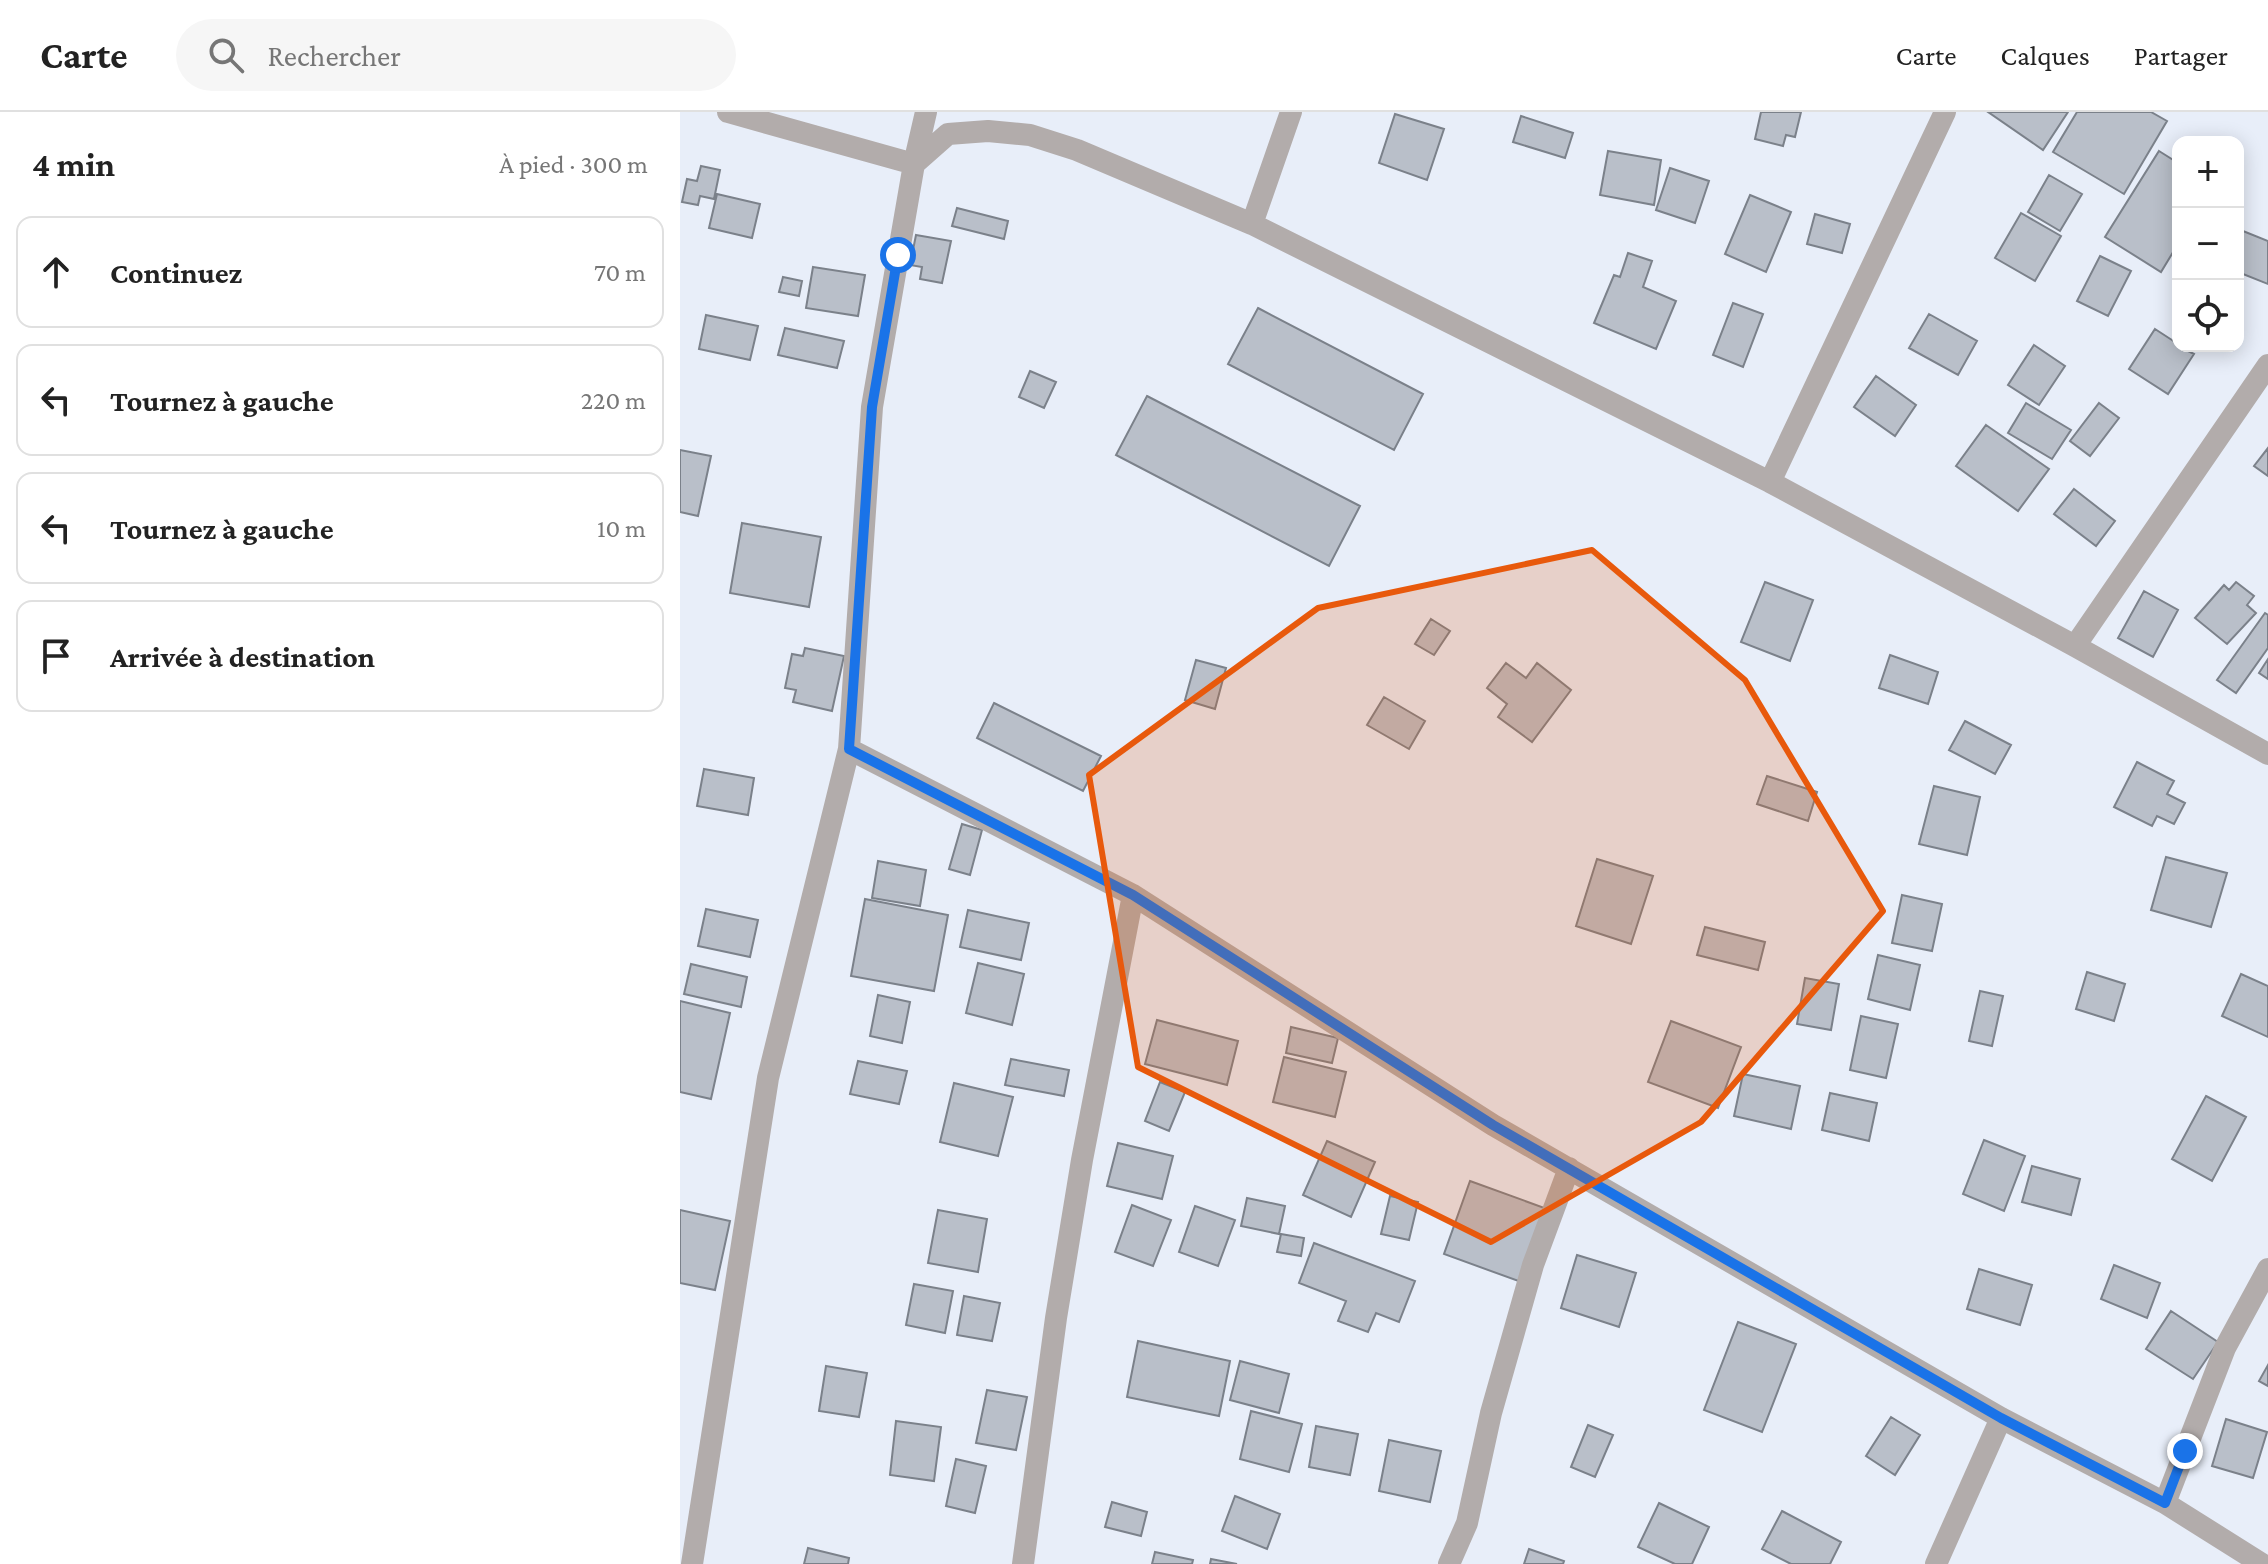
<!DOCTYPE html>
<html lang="fr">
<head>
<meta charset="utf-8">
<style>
	:root { --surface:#fff; --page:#f6f6f6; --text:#222; --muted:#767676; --line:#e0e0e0 }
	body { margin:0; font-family:"Crimson Pro",serif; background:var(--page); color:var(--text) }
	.controls { position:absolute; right:24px; top:24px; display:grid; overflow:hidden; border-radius:16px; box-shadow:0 4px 20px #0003 }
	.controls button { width:72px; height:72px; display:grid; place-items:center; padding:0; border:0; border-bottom:2px solid var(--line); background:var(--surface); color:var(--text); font:40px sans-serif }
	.stop { position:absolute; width:24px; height:24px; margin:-18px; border:6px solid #1a73e8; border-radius:50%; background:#fff }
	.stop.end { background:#1a73e8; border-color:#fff; box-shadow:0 2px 8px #0008 }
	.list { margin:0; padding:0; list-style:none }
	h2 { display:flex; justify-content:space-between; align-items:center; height:104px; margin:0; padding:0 32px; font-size:34px }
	h2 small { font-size:26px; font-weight:400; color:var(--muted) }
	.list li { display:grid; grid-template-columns:52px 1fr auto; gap:24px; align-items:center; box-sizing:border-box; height:112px; margin:0 16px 16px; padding:0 16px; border:2px solid var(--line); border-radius:16px }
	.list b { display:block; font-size:30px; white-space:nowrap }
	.list em { font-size:26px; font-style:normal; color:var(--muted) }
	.icon { flex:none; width:44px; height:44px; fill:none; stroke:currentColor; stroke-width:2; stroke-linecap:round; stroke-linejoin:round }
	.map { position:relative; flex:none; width:1588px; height:1452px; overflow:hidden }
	header { display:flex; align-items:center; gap:48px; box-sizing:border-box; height:112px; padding:0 40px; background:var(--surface); border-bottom:2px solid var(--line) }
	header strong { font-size:38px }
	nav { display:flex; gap:44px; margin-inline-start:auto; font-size:28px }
	.search { width:560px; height:72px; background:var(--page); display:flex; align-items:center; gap:20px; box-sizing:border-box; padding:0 28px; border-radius:44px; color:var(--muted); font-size:30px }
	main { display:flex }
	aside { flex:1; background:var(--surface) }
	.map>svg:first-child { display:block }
	.building { fill:#b9bfc9; stroke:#7b818a; stroke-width:2 }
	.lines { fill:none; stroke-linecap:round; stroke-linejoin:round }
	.minor { stroke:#b2acab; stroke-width:22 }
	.route { stroke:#1a73e8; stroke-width:10 }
	.marked { fill:#e8590c; fill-opacity:0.2; stroke:#e8590c; stroke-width:6; stroke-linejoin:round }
</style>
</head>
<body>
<header>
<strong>Carte</strong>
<div class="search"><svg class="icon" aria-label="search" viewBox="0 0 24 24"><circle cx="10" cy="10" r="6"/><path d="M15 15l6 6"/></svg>Rechercher</div>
<nav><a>Carte</a><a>Calques</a><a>Partager</a></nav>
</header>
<main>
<aside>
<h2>4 min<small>À pied · 300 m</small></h2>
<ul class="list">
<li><svg class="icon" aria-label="ahead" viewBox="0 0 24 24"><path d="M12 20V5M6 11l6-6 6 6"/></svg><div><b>Continuez</b></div><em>70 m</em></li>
<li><svg class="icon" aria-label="left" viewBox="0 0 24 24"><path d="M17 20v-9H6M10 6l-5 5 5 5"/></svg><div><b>Tournez à gauche</b></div><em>220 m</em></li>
<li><svg class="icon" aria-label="left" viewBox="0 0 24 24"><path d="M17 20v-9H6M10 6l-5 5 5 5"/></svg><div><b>Tournez à gauche</b></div><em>10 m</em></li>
<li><svg class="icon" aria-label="arrive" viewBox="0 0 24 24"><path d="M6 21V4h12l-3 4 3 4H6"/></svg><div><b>Arrivée à destination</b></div></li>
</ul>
</aside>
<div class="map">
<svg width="1588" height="1452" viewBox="0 0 1588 1452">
	<rect width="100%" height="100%" fill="#e8eef9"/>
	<path class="building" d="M 1081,0 L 1121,0 L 1115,25 L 1106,23 L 1103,34 L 1075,27 Z
		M 1308,0 L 1388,0 L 1363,38 Z
		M 1397,0 L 1471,0 L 1487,9 L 1444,82 L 1373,40 Z
		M 715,2 L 764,17 L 747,68 L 699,51 Z
		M 841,4 L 893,21 L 885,46 L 833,30 Z
		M 928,39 L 981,48 L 974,93 L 920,83 Z
		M 1479,39 L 1498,51 L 1498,132 L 1481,160 L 1425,125 Z
		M 21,54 L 40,58 L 34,87 L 20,84 L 18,93 L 2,90 L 7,67 L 17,69 Z
		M 990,56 L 1029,69 L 1015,111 L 976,98 Z
		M 1369,63 L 1402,82 L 1380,119 L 1348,100 Z
		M 37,82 L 80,92 L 72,126 L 29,116 Z
		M 1070,83 L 1111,100 L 1086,160 L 1045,142 Z
		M 277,96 L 328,109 L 324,127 L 272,114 Z
		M 1341,101 L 1381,124 L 1355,169 L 1315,146 Z
		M 1135,102 L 1170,112 L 1162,141 L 1127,132 Z
		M 1558,117 L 1588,129 L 1588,172 L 1558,160 Z
		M 236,123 L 271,129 L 262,171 L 240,167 L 242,155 L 230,153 Z
		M 948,141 L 972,149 L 963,175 L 996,189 L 976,237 L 914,211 L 934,163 L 940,165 Z
		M 1420,144 L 1451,159 L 1428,204 L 1397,189 Z
		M 133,155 L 185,163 L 178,204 L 126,196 Z
		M 103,165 L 122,169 L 119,184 L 99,180 Z
		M 1053,191 L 1083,202 L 1063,255 L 1033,243 Z
		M 578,196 L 743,282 L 714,338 L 548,252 Z
		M 1249,202 L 1297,229 L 1278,263 L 1229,236 Z
		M 26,203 L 78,214 L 70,248 L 19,237 Z
		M 105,216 L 164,229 L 157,256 L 98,243 Z
		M 1475,217 L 1498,232 L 1498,234 L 1514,242 L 1488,282 L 1449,257 Z
		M 1354,233 L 1385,254 L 1359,293 L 1328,273 Z
		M 350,259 L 376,270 L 364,296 L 339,285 Z
		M 1196,264 L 1236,293 L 1215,324 L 1174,295 Z
		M 467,284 L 680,394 L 649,454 L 436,343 Z
		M 1346,291 L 1391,318 L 1372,347 L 1328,321 Z
		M 1419,291 L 1439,306 L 1410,344 L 1390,329 Z
		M 1306,313 L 1369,357 L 1338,399 L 1276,354 Z
		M 1588,336 L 1588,364 L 1574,354 Z
		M 0,338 L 31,344 L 18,404 L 0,400 Z
		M 1394,377 L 1435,409 L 1416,434 L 1374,402 Z
		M 62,411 L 141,425 L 129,495 L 50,481 Z
		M 1085,470 L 1133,488 L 1110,549 L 1061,530 Z
		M 1556,470 L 1574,484 L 1567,493 L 1576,501 L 1547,532 L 1515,506 L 1544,473 L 1549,478 Z
		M 1464,479 L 1498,498 L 1473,545 L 1438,526 Z
		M 1585,501 L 1588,503 L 1588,536 L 1556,581 L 1537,568 Z
		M 751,507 L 770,519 L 754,543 L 735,532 Z
		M 125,536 L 164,544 L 152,599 L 113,590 L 116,578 L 105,576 L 112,542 L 123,544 Z
		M 1210,543 L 1258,560 L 1248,592 L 1199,576 Z
		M 1588,547 L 1588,567 L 1579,561 Z
		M 516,548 L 546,556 L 535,597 L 505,588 Z
		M 826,551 L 846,566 L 857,551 L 891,578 L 852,630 L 818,605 L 827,592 L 807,576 Z
		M 704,585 L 745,609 L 729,637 L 687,613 Z
		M 314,591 L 421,644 L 403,679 L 297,626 Z
		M 1285,609 L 1331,633 L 1315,662 L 1269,638 Z
		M 1457,650 L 1494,669 L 1487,682 L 1505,691 L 1494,712 L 1477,704 L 1472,714 L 1434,695 Z
		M 24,657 L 74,666 L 68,703 L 17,694 Z
		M 1087,664 L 1137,680 L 1128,709 L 1077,692 Z
		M 1254,674 L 1300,685 L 1287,743 L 1239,732 Z
		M 282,712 L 302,718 L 290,763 L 269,757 Z
		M 1486,745 L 1547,761 L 1531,815 L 1471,798 Z
		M 917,747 L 973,764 L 951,832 L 896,814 Z
		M 198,749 L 246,758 L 240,794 L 192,786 Z
		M 1222,783 L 1262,792 L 1252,839 L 1212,831 Z
		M 185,787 L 268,803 L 254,879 L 171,864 Z
		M 26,797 L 78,808 L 70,845 L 18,834 Z
		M 288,798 L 349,811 L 341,848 L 280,835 Z
		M 1025,815 L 1085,830 L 1078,858 L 1017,843 Z
		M 1198,843 L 1240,853 L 1230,898 L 1188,887 Z
		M 298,851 L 344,862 L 332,913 L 286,901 Z
		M 11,852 L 67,865 L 61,895 L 4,882 Z
		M 1407,860 L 1445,872 L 1434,909 L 1396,897 Z
		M 1561,862 L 1588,874 L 1588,925 L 1542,904 Z
		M 1125,866 L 1159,872 L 1151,918 L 1117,912 Z
		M 1300,879 L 1323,884 L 1312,934 L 1289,929 Z
		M 198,883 L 230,890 L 222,931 L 190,924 Z
		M 0,889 L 50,901 L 31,987 L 0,980 Z
		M 1181,904 L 1218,912 L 1206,966 L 1170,958 Z
		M 477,908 L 558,929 L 547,973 L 465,952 Z
		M 991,909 L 1061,935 L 1038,996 L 968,970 Z
		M 611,915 L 658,926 L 652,951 L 606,941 Z
		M 604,945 L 666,960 L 655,1005 L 593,990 Z
		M 331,947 L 389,958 L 384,984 L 325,973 Z
		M 178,949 L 227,959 L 219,992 L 170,982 Z
		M 1063,962 L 1120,974 L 1111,1017 L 1054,1004 Z
		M 480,970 L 505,980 L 489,1019 L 465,1009 Z
		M 274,971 L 333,985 L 318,1044 L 260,1030 Z
		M 1150,981 L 1197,991 L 1189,1029 L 1142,1018 Z
		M 1526,984 L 1566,1005 L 1532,1069 L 1492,1047 Z
		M 1304,1028 L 1345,1044 L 1324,1099 L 1283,1082 Z
		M 647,1029 L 695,1050 L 671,1105 L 623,1083 Z
		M 438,1031 L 493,1044 L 482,1087 L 427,1074 Z
		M 1352,1054 L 1400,1067 L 1391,1103 L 1342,1090 Z
		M 790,1069 L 870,1098 L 844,1171 L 764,1142 Z
		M 710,1084 L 738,1090 L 729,1128 L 701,1122 Z
		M 567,1086 L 605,1094 L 599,1122 L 561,1114 Z
		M 452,1093 L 491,1108 L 473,1154 L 435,1140 Z
		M 515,1094 L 555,1108 L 538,1154 L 499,1140 Z
		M 0,1098 L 50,1109 L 35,1178 L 0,1171 Z
		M 258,1098 L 307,1107 L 298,1160 L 248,1151 Z
		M 601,1122 L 624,1126 L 621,1144 L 597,1140 Z
		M 634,1131 L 735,1169 L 719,1210 L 696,1201 L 688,1220 L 658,1209 L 666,1189 L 619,1171 Z
		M 897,1143 L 956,1161 L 939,1215 L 881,1196 Z
		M 1434,1153 L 1480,1171 L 1467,1206 L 1421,1187 Z
		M 1299,1157 L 1352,1173 L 1340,1213 L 1287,1197 Z
		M 234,1172 L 273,1179 L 265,1221 L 226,1213 Z
		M 284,1184 L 320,1191 L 312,1229 L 277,1223 Z
		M 1491,1199 L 1538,1230 L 1513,1267 L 1466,1237 Z
		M 1058,1210 L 1116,1232 L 1082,1320 L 1024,1298 Z
		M 458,1229 L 550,1249 L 539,1304 L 447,1285 Z
		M 560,1249 L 609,1262 L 599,1301 L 550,1288 Z
		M 1588,1253 L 1588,1274 L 1579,1269 Z
		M 146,1254 L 187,1261 L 179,1305 L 139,1299 Z
		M 307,1278 L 347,1285 L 336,1338 L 296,1331 Z
		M 571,1299 L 622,1312 L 609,1360 L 560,1347 Z
		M 1211,1305 L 1240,1323 L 1215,1363 L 1186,1344 Z
		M 1546,1307 L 1587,1320 L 1573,1366 L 1532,1354 Z
		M 216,1309 L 261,1315 L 254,1369 L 210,1363 Z
		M 908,1313 L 933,1323 L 915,1365 L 891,1355 Z
		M 636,1314 L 678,1322 L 670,1363 L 629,1355 Z
		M 709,1328 L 761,1339 L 750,1390 L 699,1379 Z
		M 276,1347 L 306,1354 L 295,1401 L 266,1394 Z
		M 555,1384 L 600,1402 L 587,1437 L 542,1419 Z
		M 432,1390 L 467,1400 L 461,1424 L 425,1415 Z
		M 979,1391 L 1029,1415 L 1012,1452 L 995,1452 L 958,1435 Z
		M 1102,1399 L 1161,1430 L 1150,1452 L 1111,1452 L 1082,1437 Z
		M 128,1436 L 169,1446 L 168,1452 L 124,1452 Z
		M 849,1437 L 884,1449 L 883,1452 L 844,1452 Z
		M 475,1440 L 513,1448 L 512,1452 L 472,1452 Z
		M 531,1447 L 557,1452 L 530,1452 Z"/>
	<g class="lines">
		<path class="minor" d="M 48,0 L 234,52 L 268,22 L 308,19 L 350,23 L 397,38 L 572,112 L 1090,370 L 1395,534 L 1588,642
			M 572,112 L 611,0
			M 1090,370 L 1265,0
			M 1395,534 L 1588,253
			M 169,637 L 453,783 L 813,1013 L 1321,1306 L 1485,1391 L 1582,1452
			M 1485,1391 L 1545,1236 L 1588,1157
			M 12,1452 L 88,966 L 169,637 L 192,295 L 234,52 L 246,0
			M 343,1452 L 376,1206 L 402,1048 L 453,783
			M 769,1452 L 787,1411 L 811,1301 L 853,1153 L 889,1056
			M 1256,1452 L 1321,1306"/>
	</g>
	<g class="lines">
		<path class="route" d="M 218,143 L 192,295 L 169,637 L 453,783 L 813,1013 L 1321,1306 L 1485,1391 L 1505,1339"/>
	</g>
	<path class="marked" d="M 912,438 L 1065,568 L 1203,799 L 1021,1010 L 811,1130 L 458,955 L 409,663 L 638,496 Z"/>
</svg>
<div class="controls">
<button>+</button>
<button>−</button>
<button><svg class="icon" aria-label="locate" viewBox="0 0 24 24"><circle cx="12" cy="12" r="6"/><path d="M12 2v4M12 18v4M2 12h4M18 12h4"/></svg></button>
</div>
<div class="stop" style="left:218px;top:143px"></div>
<div class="stop end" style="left:1505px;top:1339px"></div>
</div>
</main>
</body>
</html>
